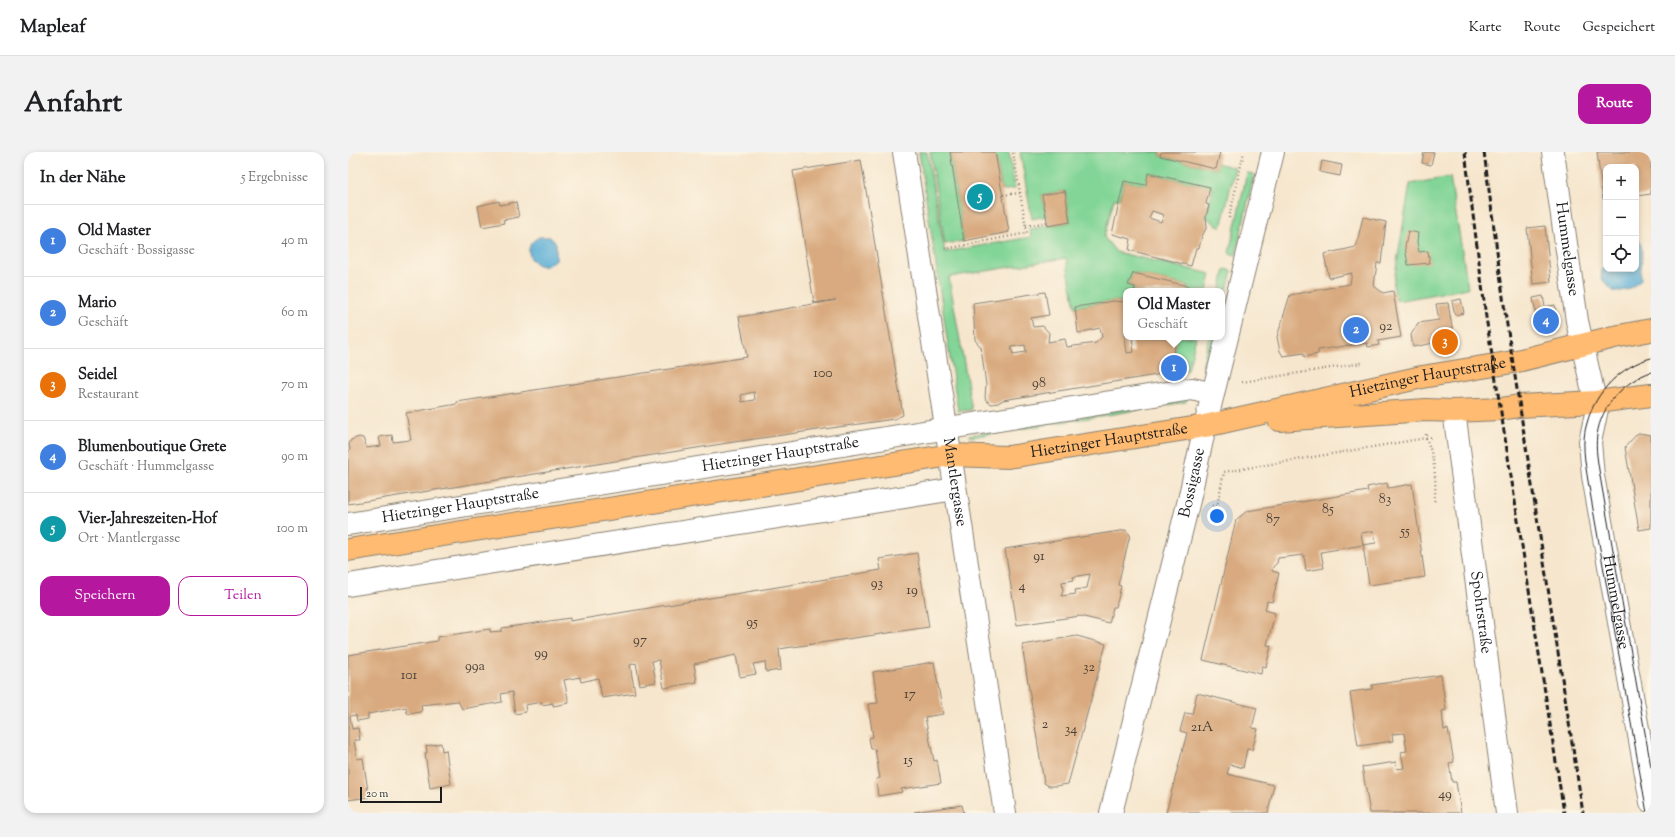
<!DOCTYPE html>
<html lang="de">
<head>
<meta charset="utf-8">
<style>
	:root { --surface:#fff; --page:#f2f2f2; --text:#202124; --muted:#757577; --line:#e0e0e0; --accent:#b5179e }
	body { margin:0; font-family:"Sorts Mill Goudy",serif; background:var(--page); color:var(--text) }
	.controls { position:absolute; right:12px; top:12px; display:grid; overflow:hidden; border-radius:8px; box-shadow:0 2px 6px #0003 }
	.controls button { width:36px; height:36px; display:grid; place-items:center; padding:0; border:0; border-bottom:1px solid var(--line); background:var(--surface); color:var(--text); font:20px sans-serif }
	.scale { position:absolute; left:12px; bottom:10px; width:82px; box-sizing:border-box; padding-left:4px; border:2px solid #1c1c1c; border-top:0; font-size:11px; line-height:14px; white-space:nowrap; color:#1c1c1c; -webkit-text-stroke:3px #fcf5e5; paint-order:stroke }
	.you { position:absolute; left:869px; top:364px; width:14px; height:14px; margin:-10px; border:3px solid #fff; border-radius:50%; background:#1a73e8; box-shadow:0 0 0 6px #1a73e833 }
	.badge { display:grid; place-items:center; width:26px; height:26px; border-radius:50%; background:var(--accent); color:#fff; font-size:13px; font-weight:700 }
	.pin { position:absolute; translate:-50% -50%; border:2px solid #fff; box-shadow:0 1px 4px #0006 }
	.popup { position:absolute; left:775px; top:136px; width:102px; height:52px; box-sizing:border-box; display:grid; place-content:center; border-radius:8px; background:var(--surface); filter:drop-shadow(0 1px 3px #0005); font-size:13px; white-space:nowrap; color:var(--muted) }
	.popup b { font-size:15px; color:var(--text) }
	.popup::after { content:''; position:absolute; left:50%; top:100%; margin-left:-8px; border:8px solid transparent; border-top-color:var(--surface) }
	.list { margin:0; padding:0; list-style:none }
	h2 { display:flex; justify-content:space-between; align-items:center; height:52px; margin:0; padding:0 16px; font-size:17px }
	h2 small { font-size:13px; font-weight:400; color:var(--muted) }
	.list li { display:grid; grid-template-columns:26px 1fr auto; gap:12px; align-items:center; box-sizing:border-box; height:72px; padding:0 16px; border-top:1px solid var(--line) }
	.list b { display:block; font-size:15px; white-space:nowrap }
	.list p { margin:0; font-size:13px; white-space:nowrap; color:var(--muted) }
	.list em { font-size:13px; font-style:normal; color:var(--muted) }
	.actions { display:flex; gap:8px; padding:12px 16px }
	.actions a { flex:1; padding:9px 0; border:1px solid var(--accent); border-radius:12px; text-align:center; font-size:14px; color:var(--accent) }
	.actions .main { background:var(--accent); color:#fff }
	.icon { flex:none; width:22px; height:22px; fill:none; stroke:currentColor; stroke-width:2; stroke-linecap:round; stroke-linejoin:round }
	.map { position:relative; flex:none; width:1303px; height:661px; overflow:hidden; border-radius:12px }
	header { display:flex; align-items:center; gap:24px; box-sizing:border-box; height:56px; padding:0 20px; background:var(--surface); border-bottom:1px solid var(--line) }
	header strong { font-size:19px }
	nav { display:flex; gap:22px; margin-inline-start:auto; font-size:14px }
	.intro { display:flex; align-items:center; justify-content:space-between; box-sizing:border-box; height:96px; padding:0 24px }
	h1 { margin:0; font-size:28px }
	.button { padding:10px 18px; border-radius:12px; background:var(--accent); color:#fff; font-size:14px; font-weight:700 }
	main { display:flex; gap:24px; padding:0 24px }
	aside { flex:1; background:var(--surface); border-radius:12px; box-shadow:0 2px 6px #0003 }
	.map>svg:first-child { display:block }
	.green { fill:#83d597; stroke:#50785a }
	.water { fill:#5aaed6; stroke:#3b6579 }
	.building { fill:#d9aa7f; fill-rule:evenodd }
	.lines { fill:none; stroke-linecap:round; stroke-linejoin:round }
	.minor-casing { stroke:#898174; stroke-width:24 }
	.major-casing { stroke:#898174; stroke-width:24 }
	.path { stroke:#898174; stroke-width:2.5; stroke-dasharray:1 3; stroke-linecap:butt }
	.minor { stroke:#fff; stroke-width:22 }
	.major { stroke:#febb71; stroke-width:22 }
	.tram { stroke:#1c1c1c; stroke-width:1 }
	.rail { stroke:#1c1c1c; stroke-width:3; stroke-dasharray:6 3; stroke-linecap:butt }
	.labels { text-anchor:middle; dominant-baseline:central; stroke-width:3; stroke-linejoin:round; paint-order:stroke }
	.number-label { font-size:14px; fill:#4b4035 }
	.street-label { font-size:16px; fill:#1c1c1c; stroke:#fcf5e5 }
</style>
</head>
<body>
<header>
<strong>Mapleaf</strong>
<nav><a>Karte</a><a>Route</a><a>Gespeichert</a></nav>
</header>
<div class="intro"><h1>Anfahrt</h1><a class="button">Route</a></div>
<main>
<aside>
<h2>In der Nähe<small>5 Ergebnisse</small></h2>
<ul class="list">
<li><span class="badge" style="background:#3f7fe0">1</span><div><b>Old Master</b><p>Geschäft · Bossigasse</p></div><em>40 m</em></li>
<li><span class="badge" style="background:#3f7fe0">2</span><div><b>Mario</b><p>Geschäft</p></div><em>60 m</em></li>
<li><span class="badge" style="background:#e8710a">3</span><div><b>Seidel</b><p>Restaurant</p></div><em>70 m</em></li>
<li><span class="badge" style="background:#3f7fe0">4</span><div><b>Blumenboutique Grete</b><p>Geschäft · Hummelgasse</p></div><em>90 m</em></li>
<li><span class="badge" style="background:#0f9aa8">5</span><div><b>Vier-Jahreszeiten-Hof</b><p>Ort · Mantlergasse</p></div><em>100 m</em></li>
</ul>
<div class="actions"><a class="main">Speichern</a><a>Teilen</a></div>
</aside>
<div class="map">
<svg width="1303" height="661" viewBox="0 0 1303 661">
	<rect width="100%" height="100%" fill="#fcf5e5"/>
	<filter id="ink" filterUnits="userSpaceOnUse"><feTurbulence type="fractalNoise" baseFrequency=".025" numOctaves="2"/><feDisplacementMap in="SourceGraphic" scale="8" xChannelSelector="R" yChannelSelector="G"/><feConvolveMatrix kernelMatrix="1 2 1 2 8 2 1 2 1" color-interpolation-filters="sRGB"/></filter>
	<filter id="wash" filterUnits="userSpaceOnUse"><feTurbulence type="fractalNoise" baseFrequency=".012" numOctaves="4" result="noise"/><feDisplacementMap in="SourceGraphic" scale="16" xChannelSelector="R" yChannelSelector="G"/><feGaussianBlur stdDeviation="0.9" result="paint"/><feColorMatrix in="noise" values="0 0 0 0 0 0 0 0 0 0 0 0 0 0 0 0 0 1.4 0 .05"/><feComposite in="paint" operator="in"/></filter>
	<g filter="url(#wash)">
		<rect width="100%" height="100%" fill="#f6e6cd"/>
		<path class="green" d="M 571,0 L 579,0 L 597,100 L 683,85 L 682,77 L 722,70 L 717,39 L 694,43 L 698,64 L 684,67 L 672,0 L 813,0 L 812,4 L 868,17 L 869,11 L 887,16 L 873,76 L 858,65 L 865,36 L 801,21 L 798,33 L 776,29 L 772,47 L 766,47 L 756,85 L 768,100 L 863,122 L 859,139 L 839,139 L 840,134 L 785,121 L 780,133 L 787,135 L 786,139 L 778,139 L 778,150 L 766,149 L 727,155 L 718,106 L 601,125 L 624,258 L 610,259 Z
			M 582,0 L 602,0 L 616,89 L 597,92 Z
			M 647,0 L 661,0 L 667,36 L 654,39 Z
			M 899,21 L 906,22 L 888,103 L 881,101 Z
			M 1102,25 L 1120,136 L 1049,149 L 1045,134 L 1062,32 Z
			M 877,117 L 884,119 L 874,158 L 874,139 L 872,139 Z
			M 829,185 L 848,185 L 840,218 L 833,219 L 829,207 L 824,207 Z
			M 861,185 L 867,185 L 860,216 L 854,214 Z
			M 839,246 L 838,250 L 624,285 L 621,283 Z"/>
		<path class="water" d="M 1288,84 C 1299,96 1291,115 1293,128 C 1284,137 1277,140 1265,139 L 1253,126 L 1254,118 L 1258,113 L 1258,117 L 1288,117 Z
			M 191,85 L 202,85 L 208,91 L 208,108 C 204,110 200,114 196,114 C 186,114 178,103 182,94 C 183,89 188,87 191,85 Z"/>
		<g id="blocks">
			<path class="building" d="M 602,0 L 647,0 L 661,80 L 616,89 Z
				M 813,0 L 872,0 L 868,17 L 812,4 Z
				M 1076,0 L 1086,0 L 1083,13 L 1074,11 Z
				M 1249,0 L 1303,0 L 1303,42 L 1288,44 L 1288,15 L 1258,15 L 1258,47 L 1255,47 Z
				M 513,8 L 555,263 L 546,267 L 386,290 L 0,352 L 0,299 L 2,298 L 1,292 L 3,288 L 11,285 L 15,286 L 19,296 L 33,294 L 31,285 L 44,283 L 45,290 L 63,288 L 58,261 L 109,252 L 109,250 L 399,205 L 391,165 L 488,148 L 466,151 L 445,19 ZM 406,240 L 407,248 L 394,250 L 393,243 Z
				M 974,9 L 994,13 L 992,24 L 972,20 Z
				M 800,21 L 862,35 L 858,52 L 861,53 L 858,65 L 859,75 L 854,84 L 851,96 L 848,96 L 843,114 L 781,98 L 783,87 L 764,82 L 776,29 L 798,33 ZM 804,59 L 816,63 L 813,70 L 801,66 Z
				M 717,39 L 722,70 L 700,74 L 694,43 Z
				M 151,49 L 152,53 L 168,50 L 171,65 L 155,68 L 156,71 L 134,75 L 130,54 Z
				M 1015,65 L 1038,70 L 1033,111 L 1029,111 L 1026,134 L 1035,141 L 1045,139 L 1053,185 L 1030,189 L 1031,193 L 1020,195 L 1019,191 L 1010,192 L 970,198 L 970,202 L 956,205 L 956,201 L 935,204 L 932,199 L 929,185 L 942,143 L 1002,132 L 1004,121 L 981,126 L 976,102 L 1008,95 Z
				M 1197,74 L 1203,130 L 1185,132 L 1179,76 Z
				M 1060,79 L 1070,81 L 1069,90 L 1071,100 L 1080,99 L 1082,111 L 1060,113 L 1057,95 Z
				M 785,121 L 840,134 L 839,139 L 786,139 L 787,135 L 780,133 Z
				M 697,140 L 701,163 L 683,166 L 685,175 L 695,174 L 701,181 L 700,190 L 717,187 L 719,195 L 748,191 L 754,185 L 752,176 L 730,181 L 727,155 L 766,149 L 778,150 L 777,186 L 779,201 L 786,200 L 784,185 L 829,185 L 824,207 L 829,207 L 833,219 L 655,248 L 650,251 L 644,252 L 640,250 L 637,246 L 638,233 L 633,195 L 627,188 L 625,151 ZM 677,193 L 678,200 L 665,202 L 663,195 Z
				M 1195,144 L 1197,155 L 1207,153 L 1208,160 L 1205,160 L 1209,178 L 1192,181 L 1185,146 Z
				M 1113,147 L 1116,161 L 1107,163 L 1104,149 Z
				M 1100,151 L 1106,186 L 1110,186 L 1111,192 L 1087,195 L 1086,191 L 1065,195 L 1063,183 L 1070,171 L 1091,168 L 1088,152 Z
				M 1290,281 L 1303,283 L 1303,376 L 1291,378 L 1277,295 Z
				M 1039,331 L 1040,336 L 1064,332 L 1077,425 L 1021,433 L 1015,393 L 1028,391 L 1026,379 L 1013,381 L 1015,393 L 973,400 L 976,416 L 958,419 L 956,403 L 930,406 L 929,411 L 925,415 L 924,419 L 931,421 L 924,450 L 919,449 L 917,458 L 927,461 L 919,493 L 923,494 L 918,515 L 914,514 L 913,522 L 855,508 L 888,368 L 899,359 L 1020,339 L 1019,335 Z
				M 778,378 L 782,383 L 770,433 L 773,434 L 768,455 L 765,455 L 761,471 L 732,464 L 669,473 L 657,397 ZM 742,422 L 739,436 L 727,438 L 728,442 L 713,444 L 715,439 L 714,430 L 726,428 L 725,425 Z
				M 569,401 L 581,475 L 431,497 L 433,518 L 418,520 L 417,510 L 405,512 L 408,522 L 392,525 L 388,503 L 346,512 L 349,530 L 316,536 L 311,508 L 304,509 L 308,530 L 292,533 L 288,511 L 282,513 L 287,541 L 254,546 L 250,526 L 233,530 L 232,525 L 216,528 L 221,551 L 205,554 L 205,551 L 194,553 L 194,550 L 177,553 L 178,560 L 167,562 L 164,540 L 153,542 L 154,550 L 114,557 L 110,549 L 73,553 L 74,558 L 72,560 L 61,562 L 59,561 L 58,555 L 20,562 L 20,567 L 9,569 L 8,563 L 2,564 L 4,577 L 10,576 L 12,588 L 6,588 L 9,607 L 15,606 L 21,645 L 0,648 L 0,503 L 89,489 L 89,485 L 142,477 L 142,480 L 154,479 L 154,476 L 222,466 L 222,469 L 533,418 L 531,407 Z
				M 729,484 L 758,492 L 720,632 L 708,634 L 701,634 L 696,631 L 674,493 Z
				M 586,510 L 595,562 L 577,565 L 586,609 L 589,608 L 593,631 L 553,637 L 554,640 L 530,644 L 528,627 L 532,626 L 527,597 L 523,597 L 521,586 L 525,585 L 520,552 L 530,551 L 525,520 Z
				M 1093,523 L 1098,558 L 1094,559 L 1096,578 L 1100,577 L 1106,610 L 1101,611 L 1104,630 L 1108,630 L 1113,661 L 1022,661 L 1014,615 L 1048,610 L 1049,617 L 1056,616 L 1053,600 L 1059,599 L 1056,581 L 1044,582 L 1045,589 L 1010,594 L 1002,540 L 1024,537 L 1024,533 Z
				M 849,541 L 909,556 L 904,576 L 910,577 L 904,598 L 899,597 L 895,616 L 882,612 L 879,622 L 926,633 L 920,661 L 818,661 L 839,581 L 832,579 L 837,561 L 844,562 Z
				M 93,591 L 94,599 L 98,598 L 103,632 L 82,636 L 77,601 L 79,601 L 78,594 Z
				M 614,653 L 616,661 L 567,661 L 566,660 Z"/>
		</g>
	</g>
	<g filter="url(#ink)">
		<use href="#blocks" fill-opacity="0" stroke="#898174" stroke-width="1"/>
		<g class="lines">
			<g class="minor-casing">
				<g id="minor">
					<path id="s1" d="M 556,0 L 657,661"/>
					<path id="s2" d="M 1205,0 L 1229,169 L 1249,257 L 1242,290 L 1245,324 L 1303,650"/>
					<path id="s3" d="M 1106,259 L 1159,661"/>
					<path id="s4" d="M 0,372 L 844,237 L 865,242"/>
					<path d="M 0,433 L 607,337"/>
					<path id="s5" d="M 763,661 L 841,348 L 857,274 L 925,0"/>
				</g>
			</g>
			<g class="major-casing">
				<g id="major">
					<path d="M 931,268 L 1078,258 L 1106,259 L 1153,257 L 1171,254 L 1248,250 L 1303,243"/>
					<path id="s6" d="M 0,398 L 603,303 L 660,305 L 857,274 L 1074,225 L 1165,210 L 1266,185 L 1303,178"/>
				</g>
			</g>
			<path class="path" d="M 655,43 L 672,41
				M 881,66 L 896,0
				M 678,74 L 699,70
				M 597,97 L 679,81 L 665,0
				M 894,230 L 1014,211
				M 1078,282 L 1078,286 L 1085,285
				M 864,354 L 869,354 L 876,320 L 1078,286 C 1087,306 1089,330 1086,352"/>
			<use href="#minor" class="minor"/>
			<use href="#major" class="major"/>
			<path class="tram" d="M 1303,220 C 1276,229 1253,254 1249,283 C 1247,297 1250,311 1252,324 L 1303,615
				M 1299,661 L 1240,329 C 1237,310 1233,289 1239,271 C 1247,240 1273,214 1303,206"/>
			<path class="rail" d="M 1117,0 L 1138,165 L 1216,661
				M 1136,0 L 1157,160 L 1235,661"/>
		</g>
	</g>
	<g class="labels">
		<g class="number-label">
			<text x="1038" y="175">92</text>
			<text x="475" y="222">100</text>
			<text x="691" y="232">98</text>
			<text x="1037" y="348">83</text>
			<text x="980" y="358">85</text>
			<text x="925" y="368">87</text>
			<text x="1057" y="380">55</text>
			<text x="691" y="405">91</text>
			<text x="529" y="432">93</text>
			<text x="674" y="435">4</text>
			<text x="564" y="439">19</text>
			<text x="404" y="471">95</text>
			<text x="292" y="489">97</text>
			<text x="193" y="502">99</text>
			<text x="127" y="515">99a</text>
			<text x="741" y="516">32</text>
			<text x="61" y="524">101</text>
			<text x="562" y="543">17</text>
			<text x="697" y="573">2</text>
			<text x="854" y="576">21A</text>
			<text x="723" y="578">34</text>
			<text x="560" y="609">15</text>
			<text x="1097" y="643">49</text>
		</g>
		<g class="street-label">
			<text stroke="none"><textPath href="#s2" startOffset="98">Hummelgasse</textPath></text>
			<text stroke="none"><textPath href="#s6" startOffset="1095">Hietzinger Hauptstraße</textPath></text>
			<text stroke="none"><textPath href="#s6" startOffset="770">Hietzinger Hauptstraße</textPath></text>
			<text stroke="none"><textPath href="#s4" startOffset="438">Hietzinger Hauptstraße</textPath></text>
			<text stroke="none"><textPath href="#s1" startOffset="334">Mantlergasse</textPath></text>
			<text stroke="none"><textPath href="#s5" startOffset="340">Bossigasse</textPath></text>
			<text stroke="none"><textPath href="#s4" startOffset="114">Hietzinger Hauptstraße</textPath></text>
			<text stroke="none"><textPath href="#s2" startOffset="457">Hummelgasse</textPath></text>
			<text stroke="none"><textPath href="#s3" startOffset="203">Spohrstraße</textPath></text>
		</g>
	</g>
</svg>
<div class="controls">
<button>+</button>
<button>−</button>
<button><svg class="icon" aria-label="locate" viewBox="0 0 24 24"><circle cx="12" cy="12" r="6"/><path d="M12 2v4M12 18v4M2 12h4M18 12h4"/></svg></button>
</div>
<div class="scale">20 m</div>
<div class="you"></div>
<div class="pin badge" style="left:826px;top:216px;background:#3f7fe0">1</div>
<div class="popup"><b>Old Master</b>Geschäft</div>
<div class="pin badge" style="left:1008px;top:178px;background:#3f7fe0">2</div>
<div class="pin badge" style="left:1097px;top:190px;background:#e8710a">3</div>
<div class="pin badge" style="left:1198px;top:169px;background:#3f7fe0">4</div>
<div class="pin badge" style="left:632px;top:45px;background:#0f9aa8">5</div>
</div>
</main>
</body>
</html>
